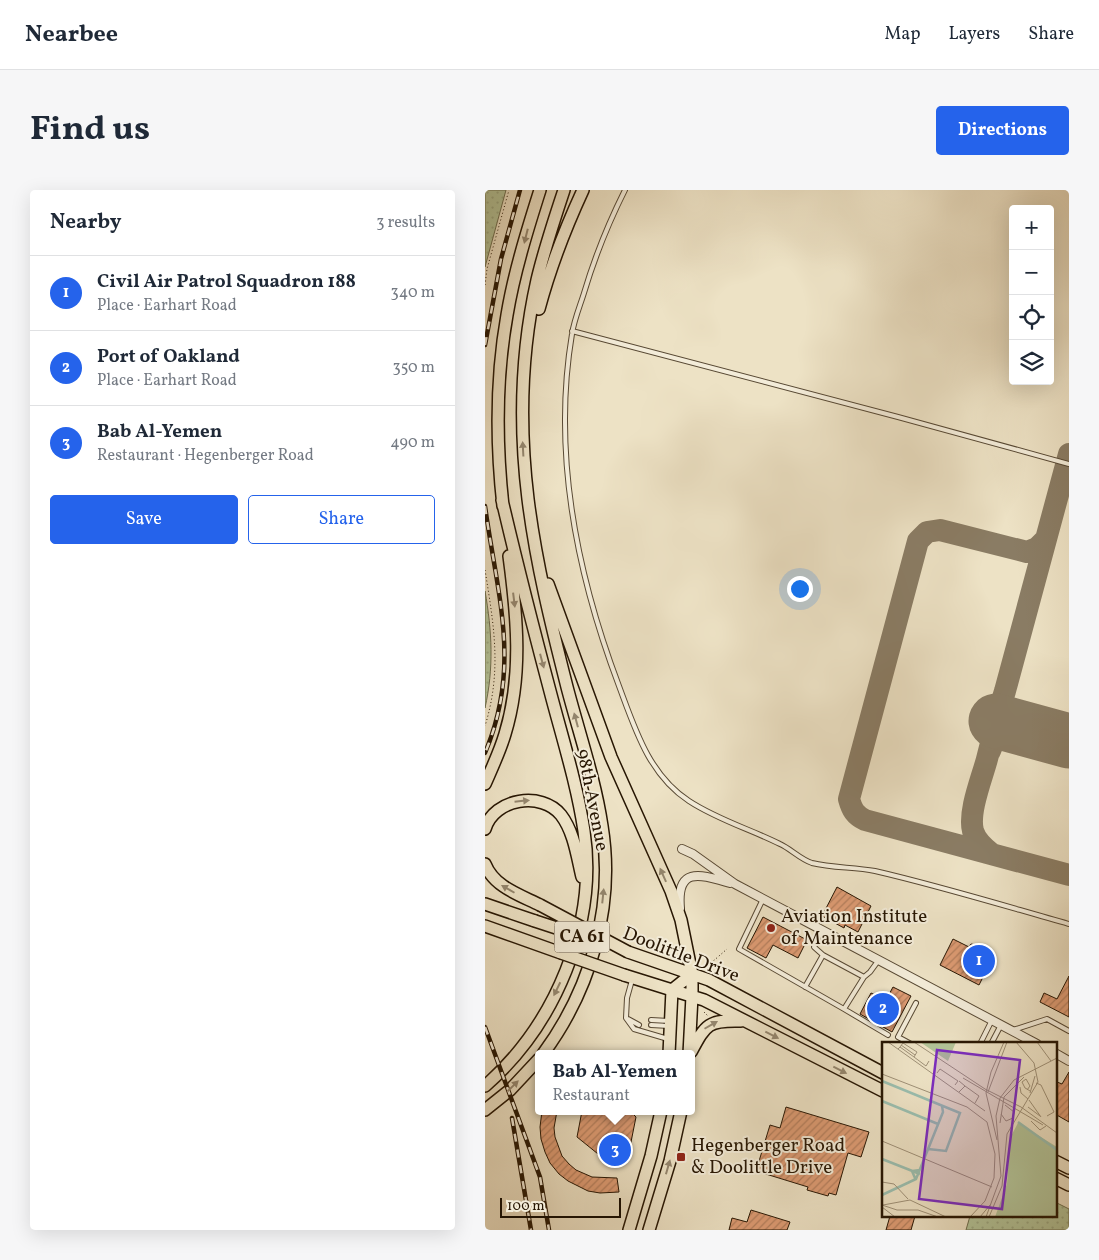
<!DOCTYPE html>
<html lang="en">
<head>
<meta charset="utf-8">
<style>
	:root { --surface:#fff; --page:#f6f6f7; --text:#1f2937; --muted:#747a83; --line:#e0e1e3; --accent:#2563eb }
	body { margin:0; font-family:Vollkorn,serif; background:var(--page); color:var(--text) }
	.controls { position:absolute; right:15px; top:15px; display:grid; overflow:hidden; border-radius:5px; box-shadow:0 5px 20px #0002 }
	.controls button { width:45px; height:45px; display:grid; place-items:center; padding:0; border:0; border-bottom:1px solid var(--line); background:var(--surface); color:var(--text); font:25px sans-serif }
	.scale { position:absolute; left:15px; bottom:12px; width:121px; box-sizing:border-box; padding-left:5px; border:2px solid #271603; border-top:0; font-size:14px; line-height:18px; white-space:nowrap; color:#271603; -webkit-text-stroke:4px #f3ecd9; paint-order:stroke }
	.you { position:absolute; left:314px; top:398px; width:18px; height:18px; margin:-12px; border:4px solid #fff; border-radius:50%; background:#1a73e8; box-shadow:0 0 0 8px #1a73e833 }
	.badge { display:grid; place-items:center; width:32px; height:32px; border-radius:50%; background:var(--accent); color:#fff; font-size:16px; font-weight:700 }
	.pin { position:absolute; translate:-50% -50%; border:2px solid #fff; box-shadow:0 1px 5px #0006 }
	.popup { position:absolute; left:50px; top:860px; width:160px; height:65px; box-sizing:border-box; display:grid; place-content:center; border-radius:5px; background:var(--surface); filter:drop-shadow(0 1px 4px #0005); font-size:16px; white-space:nowrap; color:var(--muted) }
	.popup b { font-size:19px; color:var(--text) }
	.popup::after { content:''; position:absolute; left:50%; top:100%; margin-left:-10px; border:10px solid transparent; border-top-color:var(--surface) }
	.list { margin:0; padding:0; list-style:none }
	h2 { display:flex; justify-content:space-between; align-items:center; height:65px; margin:0; padding:0 20px; font-size:21px }
	h2 small { font-size:16px; font-weight:400; color:var(--muted) }
	.list li { display:grid; grid-template-columns:32px 1fr auto; gap:15px; align-items:center; box-sizing:border-box; height:75px; padding:0 20px; border-top:1px solid var(--line) }
	.list b { display:block; font-size:19px; white-space:nowrap }
	.list p { margin:0; font-size:16px; white-space:nowrap; color:var(--muted) }
	.list em { font-size:16px; font-style:normal; color:var(--muted) }
	.actions { display:flex; gap:10px; padding:15px 20px }
	.actions a { flex:1; padding:11px 0; border:1px solid var(--accent); border-radius:5px; text-align:center; font-size:18px; color:var(--accent) }
	.actions .main { background:var(--accent); color:#fff }
	.icon { flex:none; width:28px; height:28px; fill:none; stroke:currentColor; stroke-width:2; stroke-linecap:round; stroke-linejoin:round }
	.map { position:relative; flex:none; width:584px; height:1040px; overflow:hidden; border-radius:5px }
	header { display:flex; align-items:center; gap:30px; box-sizing:border-box; height:70px; padding:0 25px; background:var(--surface); border-bottom:1px solid var(--line) }
	header strong { font-size:24px }
	nav { display:flex; gap:28px; margin-inline-start:auto; font-size:18px }
	.intro { display:flex; align-items:center; justify-content:space-between; box-sizing:border-box; height:120px; padding:0 30px }
	h1 { margin:0; font-size:35px }
	.button { padding:12px 22px; border-radius:5px; background:var(--accent); color:#fff; font-size:18px; font-weight:700 }
	main { display:flex; gap:30px; padding:0 30px }
	aside { flex:1; background:var(--surface); border-radius:5px; box-shadow:0 5px 20px #0002 }
	.map>svg:first-child { display:block }
	.grass { fill:url(#grass-dots); stroke:#6d6d4e }
	.lines { fill:none; stroke-linecap:round; stroke-linejoin:round }
	.taxiway { stroke:#8a7c64; stroke-width:22 }
	.runway { stroke:#8a7c64; stroke-width:55 }
	.building { fill:url(#building-hatch); stroke:#271603 }
	.service-casing { stroke:#584934; stroke-width:6 }
	.minor-casing { stroke:#584934; stroke-width:10 }
	.primary-casing { stroke:#271603; stroke-width:14 }
	.path { stroke:#271603; stroke-width:1; stroke-dasharray:1 2.5; stroke-linecap:butt }
	.service { stroke:#f3ecd9; stroke-width:4 }
	.minor { stroke:#f3ecd9; stroke-width:8 }
	.primary { stroke:#ede2c5; stroke-width:11 }
	.rail-casing { stroke:#271603; stroke-width:4.5 }
	.rail { stroke:#f3ecd9; stroke-width:2.5; stroke-dasharray:8; stroke-linecap:butt }
	.primary-bridge-casing { stroke:#271603; stroke-width:14; stroke-linecap:butt }
	.primary-bridge { stroke:#ede2c5; stroke-width:11 }
	.oneway { fill:#94866e }
	.poi-dot { fill:#8f2418; stroke:#f3ecd9; stroke-width:2 }
	.labels { text-anchor:middle; dominant-baseline:central; stroke-width:4; stroke-linejoin:round; paint-order:stroke }
	.shield { fill:#f3ecd9; stroke:#645643; stroke-width:1 }
	.shield-label { font-size:18px; font-weight:bold; fill:#271603 }
	.street-label { font-size:19px; fill:#271603; stroke:#f3ecd9 }
	.poi-label { font-size:19px; fill:#271603; stroke:#f3ecd9; text-anchor:start }
	.inset-river { fill:none; stroke:#9abeaf; stroke-width:2.5 }
	.inset-road { fill:none; stroke:#9e9077; stroke-width:1 }
	.view { fill:#7b2cbf; fill-opacity:0.15; stroke:#7b2cbf; stroke-width:2.5 }
	.inset-edge { fill:none; stroke:#271603; stroke-width:2.5 }
</style>
</head>
<body>
<header>
<strong>Nearbee</strong>
<nav><a>Map</a><a>Layers</a><a>Share</a></nav>
</header>
<div class="intro"><h1>Find us</h1><a class="button">Directions</a></div>
<main>
<aside>
<h2>Nearby<small>3 results</small></h2>
<ul class="list">
<li><span class="badge">1</span><div><b>Civil Air Patrol Squadron 188</b><p>Place · Earhart Road</p></div><em>340 m</em></li>
<li><span class="badge">2</span><div><b>Port of Oakland</b><p>Place · Earhart Road</p></div><em>350 m</em></li>
<li><span class="badge">3</span><div><b>Bab Al-Yemen</b><p>Restaurant · Hegenberger Road</p></div><em>490 m</em></li>
</ul>
<div class="actions"><a class="main">Save</a><a>Share</a></div>
</aside>
<div class="map">
<svg width="584" height="1040" viewBox="0 0 584 1040">
	<defs>
		<pattern id="grass-dots" width="8" height="8" patternUnits="userSpaceOnUse" patternTransform="scale(1.25)"><rect width="8" height="8" fill="#b3c499"/><path d="M2 2h.1M6 6h.1" fill="none" stroke="#9aa882" stroke-width="1.8" stroke-linecap="round"/></pattern>
		<pattern id="building-hatch" width="6" height="6" patternUnits="userSpaceOnUse" patternTransform="scale(1.25)"><rect width="6" height="6" fill="#dc9a72"/><path d="M-1 1l2-2M0 6l6-6M5 7l2-2" fill="none" stroke="#b27d5b"/></pattern>
	</defs>
	<rect width="100%" height="100%" fill="#ede2c5"/>
	<filter id="stains"><feTurbulence type="fractalNoise" baseFrequency=".004" numOctaves="4"/><feColorMatrix values="0 0 0 0 .2 0 0 0 0 .09 0 0 0 0 .02 0 0 0 .5 -.17"/></filter>
	<radialGradient id="worn" r=".72"><stop offset=".6" stop-color="#630" stop-opacity="0"/><stop offset="1" stop-color="#630" stop-opacity=".3"/></radialGradient>
	<path class="grass" d="M 0,0 L 21,0 L 0,77 Z
		M 0,401 C 7,441 9,478 0,518 Z
		M 570,1012 L 584,1019 L 584,1040 L 481,1040 L 485,1026 L 570,1026 Z"/>
	<g class="lines">
		<path class="taxiway" d="M 561,349 L 552,358 L 542,362 L 455,340 L 442,342 L 433,351 L 364,609 C 367,620 370,625 380,630 L 584,685
			M 505,561 C 513,538 523,541 545,540
			M 507,664 C 499,658 491,651 488,641 C 483,622 497,588 502,569 C 508,546 513,524 520,501 L 584,264"/>
		<path class="runway" d="M 511,531 L 584,551"/>
	</g>
	<path class="building" d="M 352,697 L 386,716 L 373,742 L 360,735 L 359,738 L 337,726 Z
		M 278,727 L 322,750 L 313,768 L 288,755 L 281,768 L 262,758 Z
		M 468,749 L 484,757 L 486,754 L 491,755 L 492,761 L 507,769 L 494,795 L 455,775 Z
		M 584,786 L 584,827 L 555,812 L 559,803 L 572,809 Z
		M 408,797 L 426,806 L 407,842 L 375,824 L 386,803 L 401,810 Z
		M 584,882 L 584,932 L 570,924 L 570,896 L 572,892 L 577,894 Z
		M 301,917 L 384,942 L 376,967 L 363,963 L 351,1005 L 344,1003 L 343,1006 L 322,1000 L 323,997 L 271,981 L 285,935 L 295,938 Z
		M 57,921 L 72,921 L 69,938 L 70,947 L 77,966 L 84,974 L 91,980 L 107,987 L 132,988 L 134,1002 L 115,1003 L 103,1001 L 83,991 L 74,984 L 65,973 L 60,962 L 56,949 L 55,937 Z
		M 97,921 L 145,921 L 151,927 L 145,957 L 118,968 L 92,947 Z
		M 266,1020 L 305,1032 L 302,1040 L 244,1040 L 247,1028 L 262,1032 Z
		M 405,1026 L 430,1026 L 426,1040 L 401,1040 Z"/>
	<g class="lines">
		<g class="service-casing">
			<path id="service" d="M 140,0 C 123,34 110,66 99,103 C 95,116 89,130 87,144 C 67,263 92,385 134,496 C 150,539 164,585 204,611 C 233,630 265,639 295,654 C 306,659 315,669 327,673 C 347,678 369,677 390,681 C 455,696 520,716 584,734
				M 87,141 L 413,227 L 584,274
				M 278,709 L 254,759 L 359,819
				M 337,740 L 329,757 L 338,765
				M 393,771 L 385,782 L 379,787 L 359,819 L 403,845
				M 147,790 L 142,808 L 141,828 L 149,839 L 183,849
				M 320,797 L 338,765 L 379,787
				M 143,829 L 154,835
				M 166,830 L 184,831
				M 166,835 L 184,836
				M 528,840 L 562,829 L 584,841
				M 426,854 L 413,847 L 431,813
				M 495,854 L 507,830
				M 506,854 L 516,835"/>
		</g>
		<g class="minor-casing">
			<path id="minor" d="M 197,659 L 208,664 L 250,694 L 552,854
				M 195,718 C 191,675 217,685 245,693
				M 570,863 L 584,871"/>
		</g>
		<g class="primary-casing">
			<path id="primary" d="M 54,119 C 65,78 80,39 98,0
				M 18,316 C 11,253 11,187 22,125 C 29,83 42,41 55,0
				M 63,394 L 126,567 L 186,701 L 196,730 L 207,784 L 207,806 L 204,864
				M 0,594 C 7,578 15,561 20,544 C 38,485 32,426 24,366
				M 0,639 C 9,608 57,601 76,625 C 89,642 92,666 97,687
				M 0,674 C 9,697 35,705 55,715
				M 0,714 L 50,731
				M 0,736 L 76,763
				M 143,762 L 224,790 L 398,883
				M 139,785 L 219,810 L 398,901
				M 206,862 C 221,834 223,830 256,831
				M 58,864 C 106,799 130,716 117,636 C 110,589 94,543 82,497 C 66,434 51,373 43,309 C 34,236 36,161 52,90 C 59,60 69,30 79,0
				M 184,864 L 187,800 L 207,784
				M 0,896 C 70,835 113,734 99,641 C 92,594 77,547 65,501 C 48,437 32,374 17,310
				M 0,920 L 25,900 L 54,869
				M 570,971 L 584,978
				M 570,988 L 584,995
				M 144,1040 L 166,966 L 176,921
				M 164,1040 L 185,971 L 196,921"/>
		</g>
		<path class="path" d="M 0,95 L 2,79 L 24,0
			M 0,380 C 9,436 17,481 0,536
			M 226,773 L 242,759
			M 219,822 L 223,826"/>
		<use href="#service" class="service"/>
		<use href="#minor" class="minor"/>
		<use href="#primary" class="primary"/>
		<g class="rail-casing">
			<path id="rail" d="M 0,155 L 16,69 L 35,0
				M 0,316 C 12,405 37,475 0,563
				M 0,837 L 55,987 L 64,1040
				M 27,928 L 46,1040"/>
		</g>
		<use href="#rail" class="rail"/>
		<g class="primary-bridge-casing">
			<path id="primary-bridge" d="M 55,715 L 143,762
				M 50,731 L 111,751
				M 76,763 L 139,785"/>
		</g>
		<use href="#primary-bridge" class="primary-bridge"/>
	</g>
	<defs><path id="oneway-solid" d="M-6-.8H1V-3.2L6.5 0L1 3.2V.8H-6Z" transform="scale(1.25)"/></defs>
	<g class="oneway">
		<use href="#oneway-solid" transform="translate(41 46) rotate(104)"/>
		<use href="#oneway-solid" transform="translate(38 259) rotate(-93)"/>
		<use href="#oneway-solid" transform="translate(29 410) rotate(83)"/>
		<use href="#oneway-solid" transform="translate(57 471) rotate(75)"/>
		<use href="#oneway-solid" transform="translate(91 530) rotate(-105)"/>
		<use href="#oneway-solid" transform="translate(37 611) rotate(-6)"/>
		<use href="#oneway-solid" transform="translate(178 685) rotate(-114)"/>
		<use href="#oneway-solid" transform="translate(23 699) rotate(-150)"/>
		<use href="#oneway-solid" transform="translate(118 706) rotate(-84)"/>
		<use href="#oneway-solid" transform="translate(72 799) rotate(116)"/>
		<use href="#oneway-solid" transform="translate(226 835) rotate(-30)"/>
		<use href="#oneway-solid" transform="translate(287 845) rotate(27)"/>
		<use href="#oneway-solid" transform="translate(355 880) rotate(27)"/>
		<use href="#oneway-solid" transform="translate(28 896) rotate(-44)"/>
		<use href="#oneway-solid" transform="translate(183 977) rotate(-74)"/>
	</g>
	<g class="poi-dot">
		<circle cx="286" cy="738" r="5"/>
		<rect x="191" y="962" width="10" height="10" rx="2.5"/>
	</g>
	<g class="labels">
		<rect class="shield" x="69.5" y="731.5" width="55" height="31" rx="4"/>
		<g class="shield-label">
			<text x="97" y="747">CA 61</text>
		</g>
		<g class="street-label">
			<text transform="translate(107 610) rotate(79)">98th Avenue</text>
			<text transform="translate(196 765) rotate(21)">Doolittle Drive</text>
		</g>
		<g class="poi-label">
			<text x="296" y="727">Aviation Institute<tspan x="296" dy="22">of Maintenance</tspan></text>
			<text x="206" y="956">Hegenberger Road<tspan x="206" dy="22">&amp; Doolittle Drive</tspan></text>
		</g>
	</g>
	<g transform="translate(397 852)">
		<rect width="175" height="175" fill="#ede2c5"/>
		<path d="M 38,0 L 74,0 L 66,19 ZM 136,81 L 175,105 L 175,175 L 113,175 L 125,142 L 128,96 Z" fill="#b3c499"/>
		<path class="inset-river" d="M 0,39 L 78,71 L 64,109 L 46,107M 0,59 L 56,82M 136,80 L 175,108M 0,117 L 38,132M 33,136 L 30,129 L 38,128M 0,153 L 34,137 L 61,70 L 60,64"/>
		<path class="inset-road" d="M 6,0 L 103,69M 32,0 L 103,47 L 139,65 L 175,91M 155,0 L 169,19M 19,3 L 33,13M 16,7 L 18,5 L 21,1 L 35,10 L 32,15 L 18,5M 32,15 L 44,24 L 47,19M 55,31 L 58,27 L 76,39 L 73,43M 0,32 L 85,65 L 105,80 L 113,112 L 112,136 L 103,159 L 88,175M 81,36 L 161,83M 77,39 L 83,44 L 77,50M 154,41 L 159,43 L 172,70 L 165,74M 83,44 L 97,54 L 93,61M 138,45 L 139,51 L 146,57M 145,48 L 148,44 L 144,37 L 140,40 L 143,46 L 145,47 L 148,49M 106,50 L 125,0M 148,51 L 153,34M 147,58 L 159,75M 146,65 L 158,74M 119,72 L 124,79 L 131,76 L 132,70 L 123,63M 149,79 L 158,88 L 164,84M 118,81 L 122,55 L 142,35M 115,98 L 104,51 L 109,30 L 122,0M 0,99 L 110,145M 0,140 L 12,142 L 26,157M 0,163 L 15,168 L 36,168 L 56,175M 1,163 L 28,158 L 64,175M 0,165 L 13,175M 98,175 L 108,163M 104,175 L 119,134 L 114,74 L 118,56 L 132,38 L 175,16M 107,175 L 120,144 L 125,92 L 156,40 L 152,21 L 134,0"/>
		<path class="view" d="M 55,8 L 138,18 L 120,167 L 37,157 Z"/>
		<rect width="175" height="175" class="inset-edge"/>
	</g>
	<rect width="100%" height="100%" filter="url(#stains)"/>
	<rect width="100%" height="100%" fill="url(#worn)"/>
</svg>
<div class="controls">
<button>+</button>
<button>−</button>
<button><svg class="icon" aria-label="locate" viewBox="0 0 24 24"><circle cx="12" cy="12" r="6"/><path d="M12 2v4M12 18v4M2 12h4M18 12h4"/></svg></button>
<button><svg class="icon" aria-label="layers" viewBox="0 0 24 24"><path d="M12 4l9 5-9 5-9-5zM3 14l9 5 9-5"/></svg></button>
</div>
<div class="scale">100 m</div>
<div class="you"></div>
<div class="pin badge" style="left:494px;top:771px">1</div>
<div class="pin badge" style="left:398px;top:819px">2</div>
<div class="pin badge" style="left:130px;top:960px">3</div>
<div class="popup"><b>Bab Al-Yemen</b>Restaurant</div>
</div>
</main>
</body>
</html>
